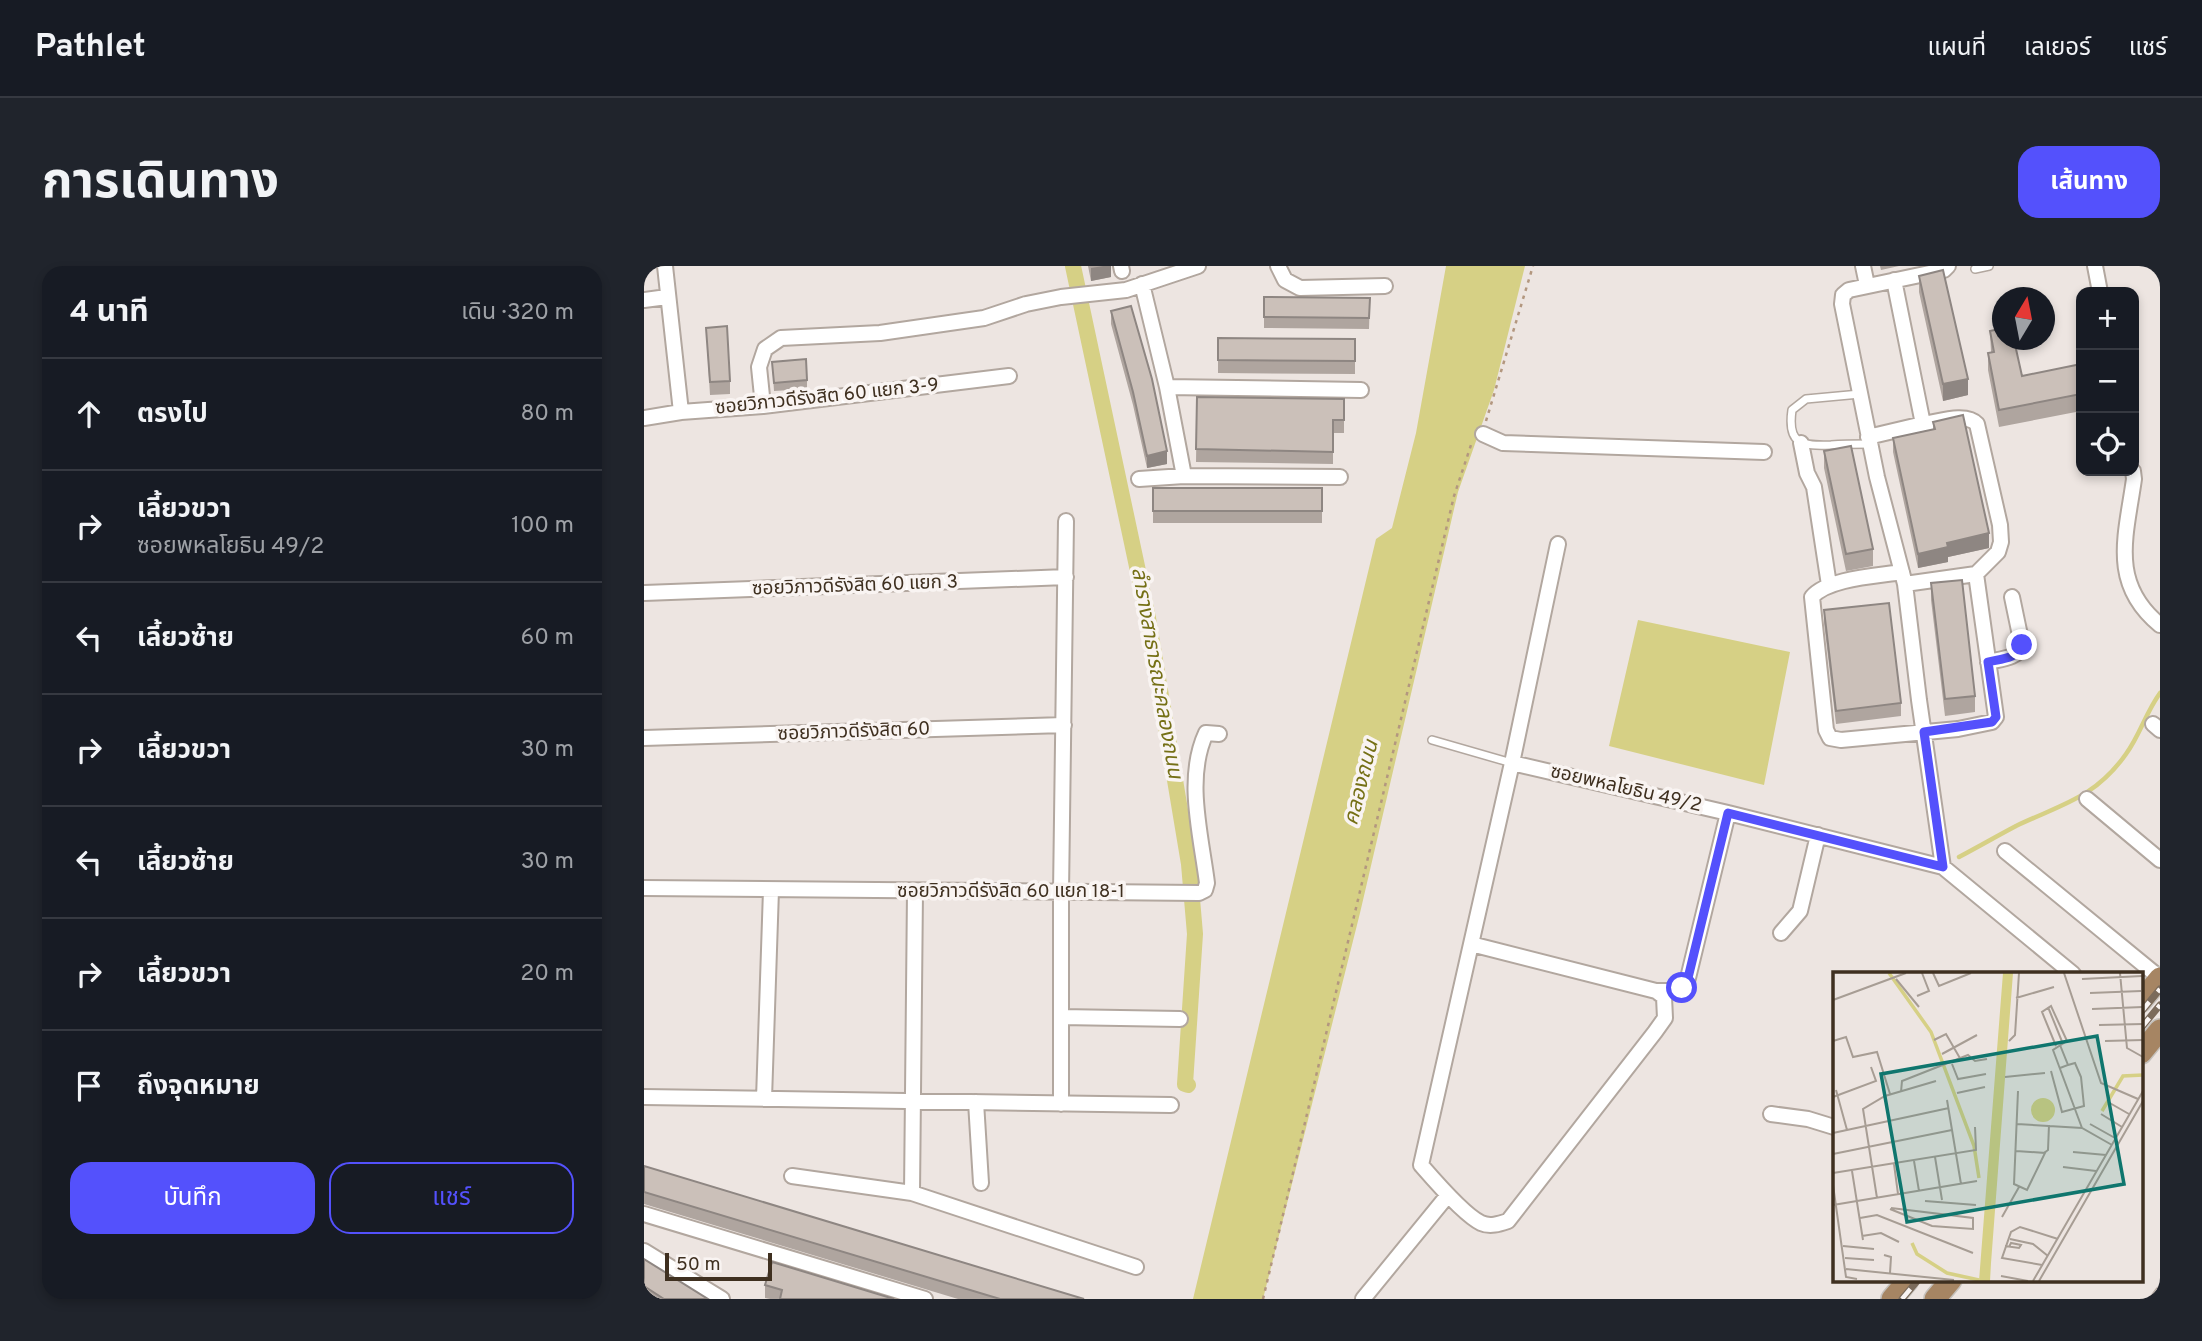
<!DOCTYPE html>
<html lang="th">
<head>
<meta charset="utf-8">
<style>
	:root { --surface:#171b24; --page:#20242c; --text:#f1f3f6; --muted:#9ea1a6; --line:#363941; --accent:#5451fc }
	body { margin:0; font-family:Overpass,"Noto Sans Thai",sans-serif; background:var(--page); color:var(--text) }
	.controls { position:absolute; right:21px; top:21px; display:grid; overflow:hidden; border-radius:14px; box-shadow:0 4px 10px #0003 }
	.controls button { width:63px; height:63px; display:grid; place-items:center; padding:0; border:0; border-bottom:2px solid var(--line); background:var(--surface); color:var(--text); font:35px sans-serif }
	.compass { position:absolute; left:1348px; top:21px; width:63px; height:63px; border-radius:50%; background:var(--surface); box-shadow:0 4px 10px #0003; rotate:10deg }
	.scale { position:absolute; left:21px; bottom:18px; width:107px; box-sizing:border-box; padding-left:7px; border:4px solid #3f3020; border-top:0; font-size:19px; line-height:24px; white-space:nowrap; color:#3f3020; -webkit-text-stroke:5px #f9f4f2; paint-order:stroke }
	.stop { position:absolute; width:21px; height:21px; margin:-16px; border:5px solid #5451fc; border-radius:50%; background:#fff }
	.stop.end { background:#5451fc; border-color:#fff; box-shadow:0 2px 7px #0008 }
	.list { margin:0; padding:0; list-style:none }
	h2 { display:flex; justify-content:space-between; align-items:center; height:91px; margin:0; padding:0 28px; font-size:30px }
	h2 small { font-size:23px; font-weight:400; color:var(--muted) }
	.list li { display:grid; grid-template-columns:46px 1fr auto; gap:21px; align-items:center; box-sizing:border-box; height:112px; padding:0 28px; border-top:2px solid var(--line) }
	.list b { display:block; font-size:26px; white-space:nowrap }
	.list p { margin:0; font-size:23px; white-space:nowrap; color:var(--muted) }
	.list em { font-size:23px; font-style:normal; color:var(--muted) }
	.actions { display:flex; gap:14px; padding:21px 28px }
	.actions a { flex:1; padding:16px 0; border:2px solid var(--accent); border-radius:21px; text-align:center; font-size:24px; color:var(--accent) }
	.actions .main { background:var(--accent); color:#fff }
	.icon { flex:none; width:38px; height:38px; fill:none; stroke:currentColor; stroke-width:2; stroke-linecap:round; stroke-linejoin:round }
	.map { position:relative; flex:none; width:1516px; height:1033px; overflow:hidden; border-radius:21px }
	header { display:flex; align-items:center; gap:42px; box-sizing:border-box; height:98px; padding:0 35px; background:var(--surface); border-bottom:2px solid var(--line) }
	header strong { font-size:33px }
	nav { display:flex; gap:38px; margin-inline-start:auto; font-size:24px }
	.intro { display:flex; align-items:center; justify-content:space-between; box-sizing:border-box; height:168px; padding:0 42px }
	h1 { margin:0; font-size:49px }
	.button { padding:18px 32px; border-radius:21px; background:var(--accent); color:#fff; font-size:24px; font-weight:700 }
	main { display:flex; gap:42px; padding:0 42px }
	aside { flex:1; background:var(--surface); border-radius:21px; box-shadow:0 4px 10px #0003 }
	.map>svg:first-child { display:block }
	.water { fill:#d6d085 }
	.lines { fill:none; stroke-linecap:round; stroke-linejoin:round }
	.stream { stroke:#d6d085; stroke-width:4.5 }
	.canal { stroke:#d6d085; stroke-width:16 }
	.lane-casing { stroke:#b2a79f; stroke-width:10 }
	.street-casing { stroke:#b2a79f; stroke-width:18 }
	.primary-casing { stroke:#c5c1bc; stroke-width:24 }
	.path { stroke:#b3977f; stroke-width:2.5; stroke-dasharray:3.5 5; stroke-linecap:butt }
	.lane { stroke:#fff; stroke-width:7 }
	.street { stroke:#fff; stroke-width:14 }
	.primary { stroke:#a68563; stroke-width:21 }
	.rail-casing { stroke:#7b6b5b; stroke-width:7 }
	.rail { stroke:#f9f4f2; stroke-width:4.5; stroke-dasharray:13; stroke-linecap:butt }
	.wall { fill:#afa59f }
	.shaded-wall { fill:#8e8682 }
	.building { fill:#cbc0b9; stroke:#8e8682; stroke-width:2 }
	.route { stroke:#5451fc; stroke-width:9 }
	.labels { text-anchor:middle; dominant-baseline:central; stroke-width:7; stroke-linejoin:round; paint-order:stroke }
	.street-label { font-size:19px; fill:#3f3020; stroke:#f9f4f2 }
	.water-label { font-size:21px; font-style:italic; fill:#757016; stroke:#f9f4f2 }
	.inset-river { fill:none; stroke:#d6d085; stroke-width:3.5 }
	.inset-road { fill:none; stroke:#a79d94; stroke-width:2 }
	.view { fill:#0f766e; fill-opacity:0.15; stroke:#0f766e; stroke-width:3.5 }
	.inset-edge { fill:none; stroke:#3f3020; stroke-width:3.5 }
</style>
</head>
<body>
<header>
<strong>Pathlet</strong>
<nav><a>แผนที่</a><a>เลเยอร์</a><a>แชร์</a></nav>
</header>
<div class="intro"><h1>การเดินทาง</h1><a class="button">เส้นทาง</a></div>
<main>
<aside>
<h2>4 นาที<small>เดิน · 320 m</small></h2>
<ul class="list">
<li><svg class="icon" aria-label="ahead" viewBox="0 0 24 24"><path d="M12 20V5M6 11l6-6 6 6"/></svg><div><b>ตรงไป</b></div><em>80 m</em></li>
<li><svg class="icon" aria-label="right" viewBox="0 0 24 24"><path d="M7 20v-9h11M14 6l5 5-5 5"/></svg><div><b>เลี้ยวขวา</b><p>ซอยพหลโยธิน 49/2</p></div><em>100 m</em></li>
<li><svg class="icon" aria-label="left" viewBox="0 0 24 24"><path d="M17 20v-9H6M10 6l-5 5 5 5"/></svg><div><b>เลี้ยวซ้าย</b></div><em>60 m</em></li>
<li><svg class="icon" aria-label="right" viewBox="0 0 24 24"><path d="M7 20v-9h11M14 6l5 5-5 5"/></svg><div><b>เลี้ยวขวา</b></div><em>30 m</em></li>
<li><svg class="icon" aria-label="left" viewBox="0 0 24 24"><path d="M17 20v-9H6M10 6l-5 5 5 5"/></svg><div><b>เลี้ยวซ้าย</b></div><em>30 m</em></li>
<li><svg class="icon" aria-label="right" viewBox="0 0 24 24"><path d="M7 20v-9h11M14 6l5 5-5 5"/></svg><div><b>เลี้ยวขวา</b></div><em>20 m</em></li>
<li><svg class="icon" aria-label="arrive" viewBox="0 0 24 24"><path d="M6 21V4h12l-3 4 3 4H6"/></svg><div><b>ถึงจุดหมาย</b></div></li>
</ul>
<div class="actions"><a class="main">บันทึก</a><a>แชร์</a></div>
</aside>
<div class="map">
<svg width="1516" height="1033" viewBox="0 0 1516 1033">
	<rect width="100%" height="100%" fill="#ede5e1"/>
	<path class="water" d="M 802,0 L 881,0 L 850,124 L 814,226 L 716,647 L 619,1033 L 549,1033 L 732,273 L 748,262 L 772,167 Z
		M 994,354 L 1146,386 L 1120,519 L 965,480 Z"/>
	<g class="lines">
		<path class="stream" d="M 1315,591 C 1334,581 1353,570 1372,560 C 1418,538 1451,532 1482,488 C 1496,469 1502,446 1516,427"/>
		<path class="canal" d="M 429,0 L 504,352 L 545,598 L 551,668 L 541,818 L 544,819"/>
		<g class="lane-casing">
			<path id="lane" d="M 1331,3 L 1345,0
				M 1216,128 L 1162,133 L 1148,144 C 1143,179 1158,180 1187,179 C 1200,178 1213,178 1226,178
				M 788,474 L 868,497
				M 1510,1033 L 1516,1025"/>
		</g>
		<g class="street-casing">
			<path id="street" d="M 21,0 L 37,146
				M 477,0 L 478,5
				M 634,0 L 641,14 L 656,22 L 741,20
				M 1219,0 L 1223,19
				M 1451,0 L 1456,26
				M 498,18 L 523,121 L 717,124
				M 0,34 L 23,31
				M 523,121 L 540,210
				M 119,140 L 115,101 L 121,83 L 137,72 L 236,67 L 340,52 L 382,38 L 417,31 L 482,24 L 554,0
				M 0,152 L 37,146 L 119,140 L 365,110
				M 839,168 L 859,177 L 1120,186
				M 1224,171 L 1279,158 L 1250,14
				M 1157,177 L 1163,207 L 1170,221 L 1185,319
				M 1489,205 L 1490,213 C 1482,270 1465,317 1516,359
				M 495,213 L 540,210 L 696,211
				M 1258,306 C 1234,310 1184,312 1168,331 L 1182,464 L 1186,472 L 1197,474 L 1314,463 L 1348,456 L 1352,451 L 1332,308
				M 1261,318 L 1332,308 L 1354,286 L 1357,276 L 1356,259 L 1333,158 C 1322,146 1294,156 1279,158
				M 0,327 L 422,311
				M 1344,396 C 1356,393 1374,393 1378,379 L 1368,331
				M 1509,458 L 1516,464
				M 0,472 L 420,459
				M 868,497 L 1084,547 L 1299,601 L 1429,708
				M 1443,533 L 1516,594
				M 1361,585 L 1516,712
				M 1299,601 L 1275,434 L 1261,318 L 1233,211 L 1198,38 L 1199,29 L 1205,24 L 1300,4 L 1304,0
				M 0,622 L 555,627 L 561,624 L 563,617 C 557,569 541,512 562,467 L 575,468
				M 1137,667 L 1156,645 L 1174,569
				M 827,678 L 1012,725 L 1020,731 L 1021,752 L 1011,766 L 864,955 C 855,958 846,961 837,957 C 820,949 790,914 777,899 L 868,497 L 914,278
				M 1012,725 L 1027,725 L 1038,722 L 1044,712 L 1084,547
				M 417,751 L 536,753
				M 0,831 L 527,839
				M 120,833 L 127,624
				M 332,836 L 337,917
				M 417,838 L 417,627 L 422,255
				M 1127,848 L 1164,853 L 1190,861
				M 148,910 L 268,927 L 492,1001
				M 268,927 L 271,626
				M 0,948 L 281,1033
				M 0,985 L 78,1033
				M 719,1033 L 804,929"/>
		</g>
		<g class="primary-casing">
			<path id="primary" d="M 1497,735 L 1516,712
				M 1497,787 L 1516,764
				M 1248,1033 L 1264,1014
				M 1291,1033 L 1307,1014"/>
		</g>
		<path class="path" d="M 842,155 L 889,0
			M 619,1033 L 810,230 L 828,176"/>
		<use href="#lane" class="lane"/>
		<use href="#street" class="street"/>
		<use href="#primary" class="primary"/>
		<g class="rail-casing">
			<path id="rail" d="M 1497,746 L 1516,723
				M 1497,762 L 1516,739
				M 1258,1033 L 1274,1014"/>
		</g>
		<use href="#rail" class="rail"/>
	</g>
	<path class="wall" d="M 444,0 L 467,0 L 467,11 L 447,15 Z
		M 1236,0 L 1255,0 L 1237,4 Z
		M 1275,10 L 1324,129 L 1299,135 L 1275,26 Z
		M 620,31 L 726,32 L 725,63 L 620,62 Z
		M 467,45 L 523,198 L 503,202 L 489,139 L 467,58 Z
		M 62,62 L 86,115 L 86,128 L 66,129 Z
		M 1346,65 L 1378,110 L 1437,98 L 1437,145 L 1355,161 L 1344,104 L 1344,87 L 1347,86 Z
		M 574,72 L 711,73 L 711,108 L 574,107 Z
		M 128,96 L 163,114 L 163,123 L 130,125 Z
		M 553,131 L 700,133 L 700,167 L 689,167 L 689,198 L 552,196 Z
		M 1289,156 L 1345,282 L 1304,291 L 1304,296 L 1274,302 L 1249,186 L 1249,172 L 1289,163 Z
		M 1180,185 L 1229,283 L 1229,300 L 1202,305 L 1180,202 Z
		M 509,222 L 678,222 L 678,257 L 509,257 Z
		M 1287,317 L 1331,430 L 1331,446 L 1301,450 L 1287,334 Z
		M 1180,344 L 1257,437 L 1257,450 L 1192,458 L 1180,357 Z
		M 0,900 L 440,1033 L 314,1033 L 0,938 Z
		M 0,993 L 64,1033 L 0,1033 Z
		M 121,1019 L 250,1033 L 126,1033 L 121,1032 Z"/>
	<path class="shaded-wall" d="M 459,0 L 467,0 L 467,11 L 447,15 L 447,2 Z
		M 1324,113 L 1324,129 L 1299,135 L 1299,118 Z
		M 523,185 L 523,198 L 503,202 L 503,190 Z
		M 1345,267 L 1345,282 L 1304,291 L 1304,296 L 1274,302 L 1274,288 L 1303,277 Z"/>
	<path class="building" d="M 1299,4 L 1324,113 L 1299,118 L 1275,10 Z
		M 620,31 L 726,32 L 725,52 L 620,51 Z
		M 487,40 L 508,113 L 523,185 L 503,190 L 489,126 L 467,45 Z
		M 83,60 L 86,115 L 66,116 L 62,62 Z
		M 1359,62 L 1359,74 L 1370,74 L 1378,110 L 1437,98 L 1437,128 L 1355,144 L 1344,87 L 1350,86 L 1346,65 Z
		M 574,72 L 711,73 L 711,95 L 574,94 Z
		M 162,93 L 163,114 L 130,117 L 128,96 Z
		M 553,131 L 700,133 L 700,154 L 689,154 L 689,186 L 552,183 Z
		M 1319,149 L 1345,267 L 1303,277 L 1304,281 L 1274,288 L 1249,172 L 1291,163 L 1289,156 Z
		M 1207,180 L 1229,283 L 1202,288 L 1180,185 Z
		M 509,222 L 678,222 L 678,245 L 509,245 Z
		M 1318,314 L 1331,430 L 1301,433 L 1287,317 Z
		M 1245,337 L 1257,437 L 1192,445 L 1180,344 Z
		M 0,900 L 440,1033 L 356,1033 L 0,926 Z
		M 0,993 L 64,1033 L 20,1033 L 0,1020 Z
		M 128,996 L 250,1033 L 136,1033 L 138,1024 L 121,1019 Z"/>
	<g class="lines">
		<path class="route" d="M 1038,722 L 1044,712 L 1084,547 L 1299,601 L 1280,466 L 1348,456 L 1352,451 L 1344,396 C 1356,393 1374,393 1378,379"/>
	</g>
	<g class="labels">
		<g class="street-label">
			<text transform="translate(183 131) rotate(-6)">ซอยวิภาวดีรังสิต 60 แยก 3-9</text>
			<text transform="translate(211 320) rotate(-2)">ซอยวิภาวดีรังสิต 60 แยก 3</text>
			<text transform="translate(210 466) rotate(-2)">ซอยวิภาวดีรังสิต 60</text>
			<text transform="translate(982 523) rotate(13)">ซอยพหลโยธิน 49/2</text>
			<text x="367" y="626">ซอยวิภาวดีรังสิต 60 แยก 18-1</text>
		</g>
		<g class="water-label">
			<text transform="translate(512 407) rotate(80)">ลำรางสาธารณะคลองถนน</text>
			<text transform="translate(718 517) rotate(-76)">คลองถนน</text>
		</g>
	</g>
	<g transform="translate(1189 706)">
		<rect width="310" height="310" fill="#ede5e1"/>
		<path d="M 170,1 L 180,1 L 158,291 L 157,309 L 146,309 ZM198 138a12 12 0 1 1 24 0a12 12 0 1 1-24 0Z" fill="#d6d085"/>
		<path class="inset-river" d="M 56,1 L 98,60 L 141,174 L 146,206M 269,139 L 290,104 L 310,103M 79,271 L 84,282 L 114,301 L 146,308"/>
		<path class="inset-road" d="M 100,1 L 106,14 L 138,1M 231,1 L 268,111 L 305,127M 287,1 L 294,76 L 310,85M 63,7 L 86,35M 249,7 L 309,4M 257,21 L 308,19M 84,24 L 96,19 L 89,1M 183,26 L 221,15M 0,28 L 73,1M 215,35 L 230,72M 259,37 L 310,35M 266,53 L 310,52M 101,68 L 113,62 L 128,88M 0,69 L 13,65 L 20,85 L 44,80 L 57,122M 176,69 L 182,63 L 186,1M 272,69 L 310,68M 227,73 L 235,93 L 227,96M 223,74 L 209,40 L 218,34 L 234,69 L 220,78 L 249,156M 109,82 L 144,63M 119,92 L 125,107 L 153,102M 218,99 L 229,140 L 251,134 L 248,105 L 242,91 L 235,93M 172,105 L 212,101M 3,118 L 14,158M 68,120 L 69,109 L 135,83 L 142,89 L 154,87M 124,121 L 152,115M 0,125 L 43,109 L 38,95M 114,128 L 128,212M 275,130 L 296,142M 268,142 L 289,155M 184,152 L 249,156 L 279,173M 257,152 L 282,166M 0,161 L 116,136M 183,179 L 212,181 L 194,218 L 181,212 L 185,119M 240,180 L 273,183M 211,181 L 215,178 L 216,153M 0,182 L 119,158M 102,185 L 109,228M 81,189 L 86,219M 61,192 L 65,222M 230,195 L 263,199M 19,199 L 30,268M 0,201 L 143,178 L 142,155M 0,213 L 13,305 L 24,307M 44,226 L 30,137 L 52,124 L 103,109M 92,229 L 143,233M 0,233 L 144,209M 57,237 L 99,254 L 140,257 L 140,246 L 58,236M 169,245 L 186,215M 27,246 L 44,243 L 140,281M 29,264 L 48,261 L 66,270M 177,267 L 200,272 L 215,284M 10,274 L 41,277M 172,274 L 186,276 L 188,273 L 178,271 L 176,275M 51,283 L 58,285 L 57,301M 12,286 L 41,288M 209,293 L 169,286 L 178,260 L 187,255 L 225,267M 13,297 L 121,308M 168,304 L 195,309M 200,309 L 310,119M 206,309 L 310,129"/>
		<path class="view" d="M 264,64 L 291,212 L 74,250 L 48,102 Z"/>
		<rect width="310" height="310" class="inset-edge"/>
	</g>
</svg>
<div class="controls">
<button>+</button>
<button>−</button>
<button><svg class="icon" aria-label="locate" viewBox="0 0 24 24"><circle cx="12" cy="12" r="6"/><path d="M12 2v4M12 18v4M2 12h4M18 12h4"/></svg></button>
</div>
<svg class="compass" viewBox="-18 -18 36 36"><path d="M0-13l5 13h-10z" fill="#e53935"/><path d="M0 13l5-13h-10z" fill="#9ea1a6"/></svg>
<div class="scale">50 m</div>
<div class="stop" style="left:1038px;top:722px"></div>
<div class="stop end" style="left:1378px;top:379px"></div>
</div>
</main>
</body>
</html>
